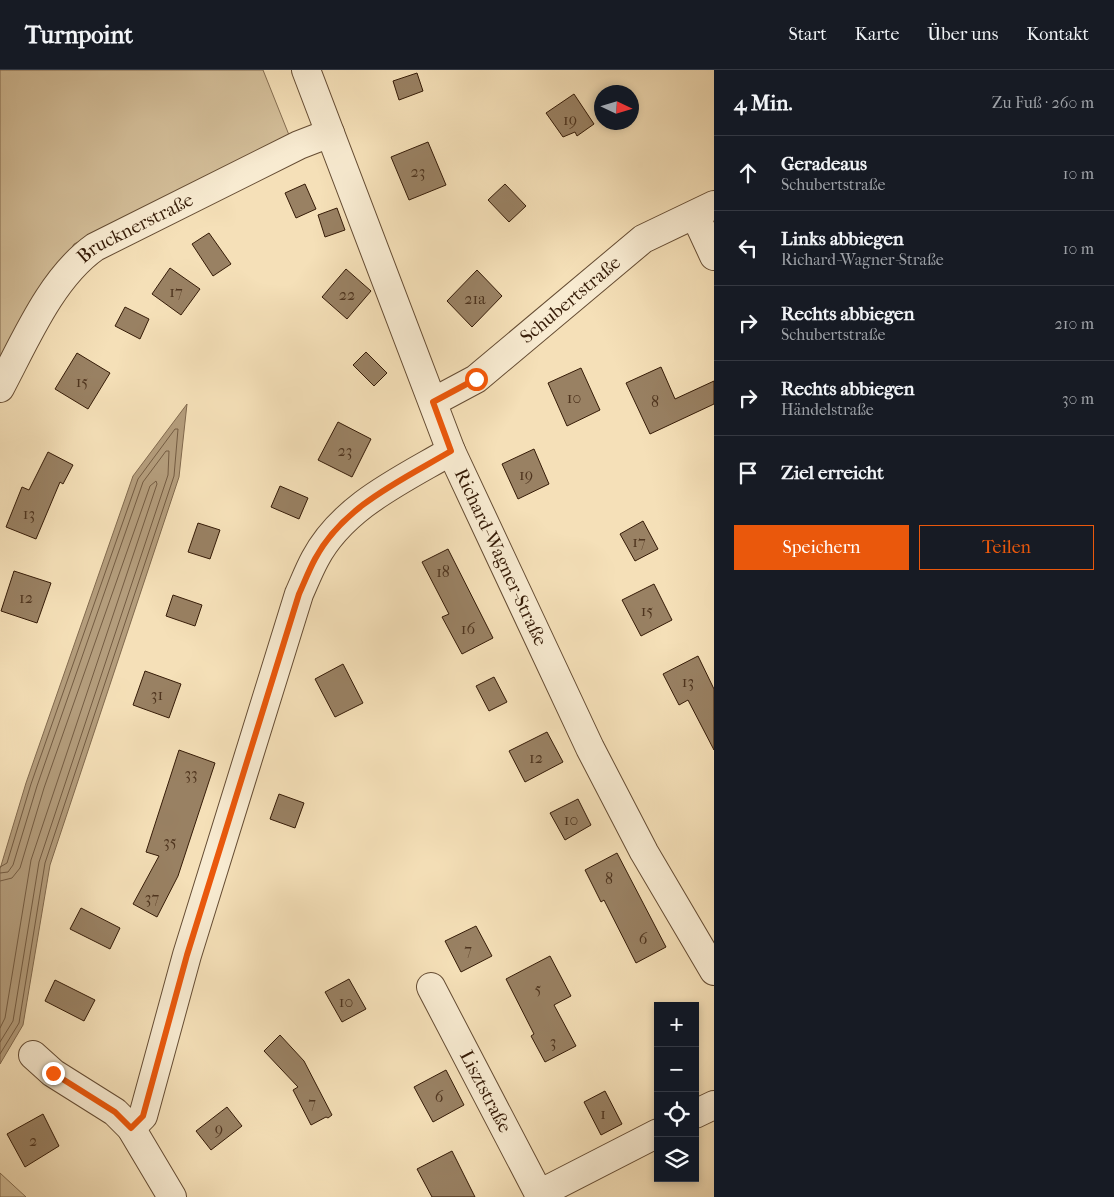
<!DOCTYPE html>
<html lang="de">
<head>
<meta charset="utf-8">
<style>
	:root { --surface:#171b24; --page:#242831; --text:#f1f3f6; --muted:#9ea1a6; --line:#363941; --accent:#ea580c }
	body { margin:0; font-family:"IM FELL French Canon",serif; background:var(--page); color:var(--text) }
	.controls { position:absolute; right:15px; bottom:15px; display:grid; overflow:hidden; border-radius:0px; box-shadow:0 2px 8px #0003 }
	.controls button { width:45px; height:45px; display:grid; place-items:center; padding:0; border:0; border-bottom:1px solid var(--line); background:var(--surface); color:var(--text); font:25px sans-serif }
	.compass { position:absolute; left:594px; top:15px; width:45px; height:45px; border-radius:50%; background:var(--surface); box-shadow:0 2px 8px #0003; rotate:94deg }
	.stop { position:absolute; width:15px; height:15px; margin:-11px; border:4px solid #ea580c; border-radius:50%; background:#fff }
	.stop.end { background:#ea580c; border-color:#fff; box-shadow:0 1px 5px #0008 }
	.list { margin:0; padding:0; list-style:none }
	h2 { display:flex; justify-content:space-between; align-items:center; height:65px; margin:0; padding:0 20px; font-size:21px }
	h2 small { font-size:16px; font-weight:400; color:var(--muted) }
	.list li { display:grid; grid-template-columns:32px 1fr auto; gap:15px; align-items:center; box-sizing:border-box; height:75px; padding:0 20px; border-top:1px solid var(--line) }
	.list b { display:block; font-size:19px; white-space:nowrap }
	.list p { margin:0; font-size:16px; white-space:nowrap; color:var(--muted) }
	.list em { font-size:16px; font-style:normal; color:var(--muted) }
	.actions { display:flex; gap:10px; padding:15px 20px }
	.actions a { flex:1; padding:11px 0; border:1px solid var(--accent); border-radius:0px; text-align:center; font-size:18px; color:var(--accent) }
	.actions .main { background:var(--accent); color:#fff }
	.icon { flex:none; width:28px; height:28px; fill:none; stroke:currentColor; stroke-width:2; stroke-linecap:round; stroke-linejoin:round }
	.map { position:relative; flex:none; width:714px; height:1127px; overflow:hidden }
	header { display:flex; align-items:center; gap:30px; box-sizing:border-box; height:70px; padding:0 25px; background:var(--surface); border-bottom:1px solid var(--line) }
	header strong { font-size:24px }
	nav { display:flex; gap:28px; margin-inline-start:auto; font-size:18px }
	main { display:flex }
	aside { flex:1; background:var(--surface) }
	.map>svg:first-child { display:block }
	.green { fill:#d4bf9a; stroke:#846d50 }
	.water { fill:#b49d7c; stroke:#81694d }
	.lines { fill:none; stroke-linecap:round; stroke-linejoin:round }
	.shore { stroke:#745c42; stroke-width:1 }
	.building { fill:#998163; stroke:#351b07 }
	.minor-casing { stroke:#654c33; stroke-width:30 }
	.minor { stroke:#f8ebd1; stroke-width:28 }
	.route { stroke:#ea580c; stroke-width:6 }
	.labels { text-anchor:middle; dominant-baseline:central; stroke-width:4; stroke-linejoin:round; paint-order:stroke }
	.number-label { font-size:16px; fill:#4e341e }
	.street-label { font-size:19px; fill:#351b07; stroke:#f8ebd1 }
</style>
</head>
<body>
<header>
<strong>Turnpoint</strong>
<nav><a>Start</a><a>Karte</a><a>Über uns</a><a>Kontakt</a></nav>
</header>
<main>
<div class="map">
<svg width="714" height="1127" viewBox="0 0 714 1127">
	<rect width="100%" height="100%" fill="#f5e0b8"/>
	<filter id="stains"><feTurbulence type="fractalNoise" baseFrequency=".004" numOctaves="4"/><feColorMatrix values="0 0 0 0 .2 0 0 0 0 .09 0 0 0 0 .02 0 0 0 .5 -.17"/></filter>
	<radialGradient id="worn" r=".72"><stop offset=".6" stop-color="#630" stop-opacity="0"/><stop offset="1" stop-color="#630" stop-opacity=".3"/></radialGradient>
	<path class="green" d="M 0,0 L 263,0 L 291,70 L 74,174 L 0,295 Z
		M 0,1103 L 26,1127 L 0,1127 Z"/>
	<path class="water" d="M 187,334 L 179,407 L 50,795 L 23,955 L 0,994 L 0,799 L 26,713 L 133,406 Z"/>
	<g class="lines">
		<path class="shore" d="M 0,797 L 7,793 L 31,714 L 138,409 L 175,359 L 178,359 L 174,406 L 45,793 L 19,953 L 0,984
			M 0,803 L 8,802 L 13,795 L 37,716 L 143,412 L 166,381 L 169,381 L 168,405 L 39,792 L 13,951 L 0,972
			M 0,811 L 12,808 L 20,798 L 44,718 L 150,416 L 156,411 L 157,414 L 31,790 L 5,948 L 0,958"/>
	</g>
	<path class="building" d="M 417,3 L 423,21 L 399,30 L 393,11 Z
		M 574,24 L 594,54 L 577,66 L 575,62 L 563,67 L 546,43 Z
		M 428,72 L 446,115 L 409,130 L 391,87 Z
		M 305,114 L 316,139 L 296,148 L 285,123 Z
		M 505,114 L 526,136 L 509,152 L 488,130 Z
		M 337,138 L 345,160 L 325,167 L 318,145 Z
		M 209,163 L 231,194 L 213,206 L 192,174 Z
		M 170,198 L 200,219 L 181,245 L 152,224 Z
		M 346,199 L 371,221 L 347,249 L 322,227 Z
		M 477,200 L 502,226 L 472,257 L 447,231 Z
		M 125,237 L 149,249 L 140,269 L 115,256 Z
		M 366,282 L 387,303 L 374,316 L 353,295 Z
		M 77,283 L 110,303 L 88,339 L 55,319 Z
		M 661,297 L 675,329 L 714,311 L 714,334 L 650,364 L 626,313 Z
		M 581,298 L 600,340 L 567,356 L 548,313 Z
		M 338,352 L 371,369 L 352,407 L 318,390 Z
		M 534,379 L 549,414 L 518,429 L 502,394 Z
		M 48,382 L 73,395 L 63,414 L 60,412 L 36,469 L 6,457 L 22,417 L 29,420 Z
		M 280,416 L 308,428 L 299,449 L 271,437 Z
		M 643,451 L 658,479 L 635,491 L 620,464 Z
		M 198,453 L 220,460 L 210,489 L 188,482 Z
		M 448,479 L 493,568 L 462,584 L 442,547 L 449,544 L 422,492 Z
		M 14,501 L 51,513 L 37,553 L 1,541 Z
		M 654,514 L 672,550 L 641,566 L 622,530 Z
		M 173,525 L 202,535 L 195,556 L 166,546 Z
		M 698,586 L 714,619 L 714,680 L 688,630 L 679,635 L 663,604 Z
		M 343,594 L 363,633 L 335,647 L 315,609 Z
		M 145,601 L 181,614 L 169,648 L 133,635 Z
		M 494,607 L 507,632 L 489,641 L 476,616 Z
		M 547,662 L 563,692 L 525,712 L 509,681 Z
		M 179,680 L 215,693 L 178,806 L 157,847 L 133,834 L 159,786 L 146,782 Z
		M 279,724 L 304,733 L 295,758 L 270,749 Z
		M 578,729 L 591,755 L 565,770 L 550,743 Z
		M 617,783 L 666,877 L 636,893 L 604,830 L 601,832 L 585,800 Z
		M 81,838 L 120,858 L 110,879 L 70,859 Z
		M 476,856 L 492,886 L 461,902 L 445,871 Z
		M 550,886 L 571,926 L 554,935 L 576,976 L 545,992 L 531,966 L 534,964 L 506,909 Z
		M 349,909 L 366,939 L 342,952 L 325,922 Z
		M 55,910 L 95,930 L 84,951 L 45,931 Z
		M 280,965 L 304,991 L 332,1045 L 328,1048 L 326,1047 L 311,1055 L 293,1020 L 298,1017 L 264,981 Z
		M 446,1000 L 464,1035 L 433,1052 L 414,1017 Z
		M 605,1021 L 622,1054 L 601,1065 L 584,1032 Z
		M 227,1037 L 242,1056 L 211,1080 L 196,1061 Z
		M 43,1044 L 59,1076 L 25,1097 L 7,1064 Z
		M 452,1081 L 475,1127 L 432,1127 L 417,1099 Z"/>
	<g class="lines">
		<g class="minor-casing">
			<g id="minor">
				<path id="s1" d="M 306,0 L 451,381 L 590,678 L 644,782 L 714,901"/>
				<path d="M 695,145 L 714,186"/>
				<path id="s2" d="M 0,318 C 25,271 51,208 95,177 L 299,75 L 330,63"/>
				<path id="s3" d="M 433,332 L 476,309 L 643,169 L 714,135"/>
				<path id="s4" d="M 431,917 L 539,1124 L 658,1063"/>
				<path d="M 33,985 L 53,1003 L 115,1042 L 131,1058 L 172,1127"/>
				<path d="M 695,1044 L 714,1035"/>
				<path d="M 131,1058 L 143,1046 L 187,885 L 299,524 C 304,513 309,500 315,489 C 343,436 402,410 451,381"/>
			</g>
		</g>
		<use href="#minor" class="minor"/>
	</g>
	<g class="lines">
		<path class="route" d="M 53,1003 L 115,1042 L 131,1058 L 143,1046 L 187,885 L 299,524 C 304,513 309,500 315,489 C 343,436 402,410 451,381 L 433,332 L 476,309"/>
	</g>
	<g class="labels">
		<g class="number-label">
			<text x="570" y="49">19</text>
			<text x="418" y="101">23</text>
			<text x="176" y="221">17</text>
			<text x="347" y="224">22</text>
			<text x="475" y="228">21a</text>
			<text x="82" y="311">15</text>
			<text x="574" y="327">10</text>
			<text x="655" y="331">8</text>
			<text x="345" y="380">23</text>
			<text x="526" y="404">19</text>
			<text x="29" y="443">13</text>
			<text x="639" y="471">17</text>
			<text x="443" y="501">18</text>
			<text x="26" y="527">12</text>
			<text x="647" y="540">15</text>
			<text x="468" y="558">16</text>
			<text x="688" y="611">13</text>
			<text x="157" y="624">31</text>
			<text x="536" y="687">12</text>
			<text x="191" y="703">33</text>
			<text x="571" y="749">10</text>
			<text x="170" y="771">35</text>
			<text x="609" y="808">8</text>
			<text x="152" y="827">37</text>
			<text x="643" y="868">6</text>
			<text x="468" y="879">7</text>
			<text x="538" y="918">5</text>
			<text x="346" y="931">10</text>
			<text x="553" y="971">3</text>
			<text x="439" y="1026">6</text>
			<text x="312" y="1032">7</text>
			<text x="603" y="1043">1</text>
			<text x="219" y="1058">9</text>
			<text x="33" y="1070">2</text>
		</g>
		<g class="street-label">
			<text stroke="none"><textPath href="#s2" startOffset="216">Brucknerstraße</textPath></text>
			<text stroke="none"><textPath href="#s3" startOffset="172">Schubertstraße</textPath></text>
			<text stroke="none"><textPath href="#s1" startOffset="525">Richard-Wagner-Straße</textPath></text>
			<text stroke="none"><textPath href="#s4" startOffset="118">Lisztstraße</textPath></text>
		</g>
	</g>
	<rect width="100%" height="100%" filter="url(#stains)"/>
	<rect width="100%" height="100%" fill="url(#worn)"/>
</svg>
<div class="controls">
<button>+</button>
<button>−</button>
<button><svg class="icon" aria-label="locate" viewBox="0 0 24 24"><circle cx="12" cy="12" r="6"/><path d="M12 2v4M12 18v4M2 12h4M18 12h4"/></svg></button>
<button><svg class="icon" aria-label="layers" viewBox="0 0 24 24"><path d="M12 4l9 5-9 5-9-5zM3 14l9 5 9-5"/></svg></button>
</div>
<svg class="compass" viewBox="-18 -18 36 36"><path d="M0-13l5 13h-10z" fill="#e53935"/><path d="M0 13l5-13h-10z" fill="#9ea1a6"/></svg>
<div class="stop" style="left:476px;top:309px"></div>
<div class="stop end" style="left:53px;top:1003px"></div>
</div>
<aside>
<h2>4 Min.<small>Zu Fuß · 260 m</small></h2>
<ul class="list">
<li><svg class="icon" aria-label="ahead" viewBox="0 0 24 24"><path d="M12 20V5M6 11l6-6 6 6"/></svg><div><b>Geradeaus</b><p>Schubertstraße</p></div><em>10 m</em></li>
<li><svg class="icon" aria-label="left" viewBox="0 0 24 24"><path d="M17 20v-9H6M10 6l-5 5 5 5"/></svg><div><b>Links abbiegen</b><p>Richard-Wagner-Straße</p></div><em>10 m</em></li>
<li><svg class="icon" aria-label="right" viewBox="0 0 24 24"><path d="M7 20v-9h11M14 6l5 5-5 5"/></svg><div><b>Rechts abbiegen</b><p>Schubertstraße</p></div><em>210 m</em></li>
<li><svg class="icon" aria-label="right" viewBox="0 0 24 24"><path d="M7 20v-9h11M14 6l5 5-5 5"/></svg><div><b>Rechts abbiegen</b><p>Händelstraße</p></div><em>30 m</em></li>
<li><svg class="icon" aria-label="arrive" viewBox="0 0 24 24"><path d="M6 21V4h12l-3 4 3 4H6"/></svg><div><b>Ziel erreicht</b></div></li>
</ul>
<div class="actions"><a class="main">Speichern</a><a>Teilen</a></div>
</aside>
</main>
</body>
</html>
